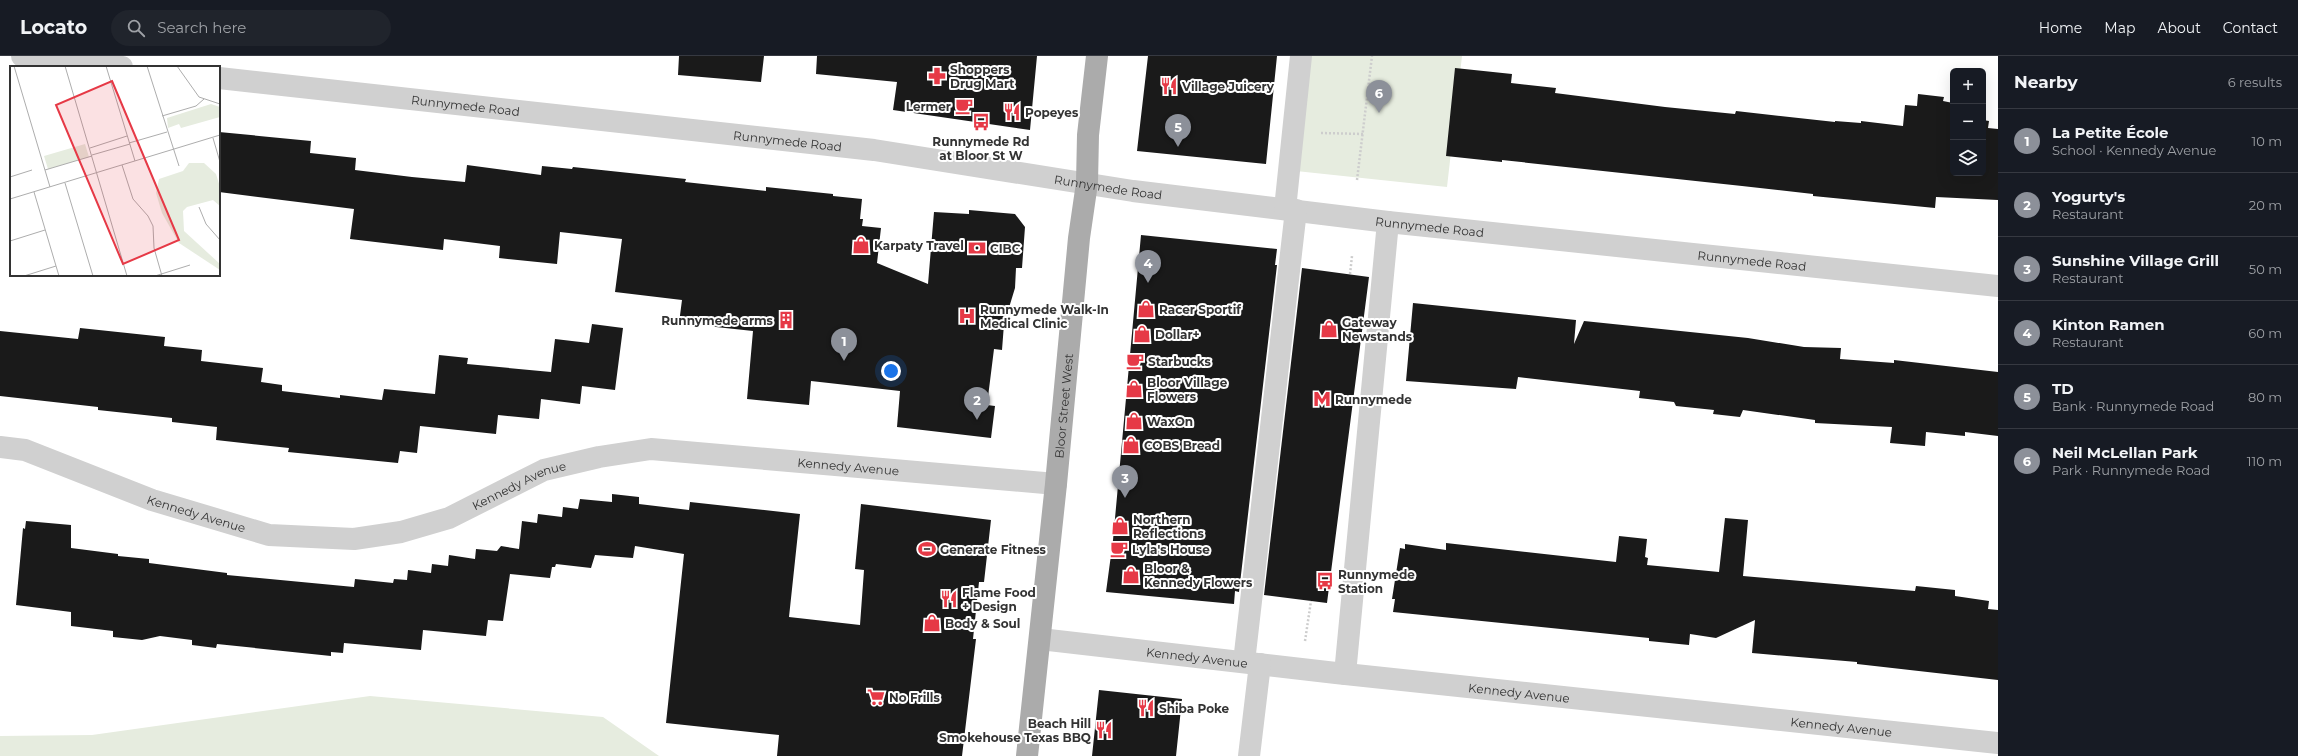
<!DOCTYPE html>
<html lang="en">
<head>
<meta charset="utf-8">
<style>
	:root { --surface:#171b24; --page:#20242c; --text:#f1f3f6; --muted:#9ea1a6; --line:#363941; --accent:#8c9099 }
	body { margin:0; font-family:Montserrat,sans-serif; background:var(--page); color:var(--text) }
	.controls { position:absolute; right:12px; top:12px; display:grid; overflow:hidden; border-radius:6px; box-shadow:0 4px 16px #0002 }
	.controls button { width:36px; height:36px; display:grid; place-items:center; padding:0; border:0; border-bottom:1px solid var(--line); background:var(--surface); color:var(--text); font:20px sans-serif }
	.you { position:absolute; left:891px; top:315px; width:14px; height:14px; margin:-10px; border:3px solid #fff; border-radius:50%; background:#1a73e8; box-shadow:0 0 0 6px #1a73e833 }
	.badge { display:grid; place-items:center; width:26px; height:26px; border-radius:50%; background:var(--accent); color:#fff; font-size:13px; font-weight:700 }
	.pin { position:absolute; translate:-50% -33px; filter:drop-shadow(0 1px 2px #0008) }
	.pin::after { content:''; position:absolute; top:21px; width:14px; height:12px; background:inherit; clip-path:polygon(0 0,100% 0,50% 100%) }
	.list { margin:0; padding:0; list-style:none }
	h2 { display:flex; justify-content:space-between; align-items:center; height:52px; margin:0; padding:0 16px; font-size:17px }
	h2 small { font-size:13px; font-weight:400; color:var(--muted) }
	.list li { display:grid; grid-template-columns:26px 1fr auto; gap:12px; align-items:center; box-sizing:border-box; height:64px; padding:0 16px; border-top:1px solid var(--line) }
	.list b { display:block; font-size:15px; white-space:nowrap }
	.list p { margin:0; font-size:13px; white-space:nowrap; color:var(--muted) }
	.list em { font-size:13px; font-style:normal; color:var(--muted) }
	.icon { flex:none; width:22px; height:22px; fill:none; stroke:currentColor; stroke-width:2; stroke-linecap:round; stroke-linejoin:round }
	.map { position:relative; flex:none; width:1998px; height:700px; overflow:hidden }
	header { display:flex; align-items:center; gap:24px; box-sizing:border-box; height:56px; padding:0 20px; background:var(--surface); border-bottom:1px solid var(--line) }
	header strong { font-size:19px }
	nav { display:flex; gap:22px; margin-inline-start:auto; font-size:14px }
	.search { width:280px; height:36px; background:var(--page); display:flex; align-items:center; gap:10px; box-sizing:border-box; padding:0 14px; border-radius:22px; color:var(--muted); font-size:15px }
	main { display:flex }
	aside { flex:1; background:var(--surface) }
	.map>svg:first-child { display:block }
	.green { fill:#e6ecdf }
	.building { fill:#1a1a1a }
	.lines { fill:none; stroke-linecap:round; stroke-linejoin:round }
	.path { stroke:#cdcdcd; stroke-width:2.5; stroke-dasharray:2 2; stroke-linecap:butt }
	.minor { stroke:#d0d0d0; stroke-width:22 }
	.major { stroke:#ababab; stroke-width:22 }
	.labels { text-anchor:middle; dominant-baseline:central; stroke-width:4; stroke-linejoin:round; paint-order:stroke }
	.poi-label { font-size:12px; font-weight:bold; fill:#333; stroke:#fff; text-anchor:start }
	.street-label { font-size:12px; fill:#333; stroke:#fff }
	.inset-road { fill:none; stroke:#adadad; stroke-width:1 }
	.view { fill:#e63946; fill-opacity:0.15; stroke:#e63946; stroke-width:2 }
	.inset-edge { fill:none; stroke:#333; stroke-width:2 }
</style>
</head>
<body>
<header>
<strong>Locato</strong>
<div class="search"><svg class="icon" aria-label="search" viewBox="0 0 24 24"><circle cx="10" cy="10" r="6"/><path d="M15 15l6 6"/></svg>Search here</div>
<nav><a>Home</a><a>Map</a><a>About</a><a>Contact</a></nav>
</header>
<main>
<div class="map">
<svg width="1998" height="700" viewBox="0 0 1998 700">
	<rect width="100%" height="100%" fill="#fff"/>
	<path class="green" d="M 1309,0 L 1462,0 L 1447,131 L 1296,115 Z
		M 370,640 L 603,661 L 659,700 L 0,700 L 0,680 L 92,679 Z"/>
	<path class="building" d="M 679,0 L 764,0 L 761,26 L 678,19 Z
		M 817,0 L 1037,0 L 1030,74 L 893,54 L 897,26 L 816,18 Z
		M 1148,0 L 1277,0 L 1266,108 L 1137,95 Z
		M 1455,12 L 1512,18 L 1511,27 L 1556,32 L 1555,37 L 1665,51 L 1735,58 L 1736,55 L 1835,66 L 1835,65 L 1861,67 L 1861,65 L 1903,70 L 1905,49 L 1917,50 L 1918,38 L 1944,41 L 1943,45 L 1953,47 L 1953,117 L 1983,117 L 1983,64 L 1989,65 L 1988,72 L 1998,73 L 1998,144 L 1936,141 L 1935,152 L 1813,140 L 1813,138 L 1742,130 L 1502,104 L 1502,106 L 1446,100 Z
		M 219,76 L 311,85 L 310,97 L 356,102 L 355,114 L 412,121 L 465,126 L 467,109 L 541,119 L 542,110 L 572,113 L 573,111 L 686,123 L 685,126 L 766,135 L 766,131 L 833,138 L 833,140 L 862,143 L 860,163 L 863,163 L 862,170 L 881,172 L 877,207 L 928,228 L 934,156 L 969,158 L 969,154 L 1015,158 L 1025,171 L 1022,212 L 1016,212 L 1015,232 L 1004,268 L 1002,294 L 994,293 L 987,349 L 995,350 L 991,382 L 897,371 L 900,335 L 811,325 L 809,349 L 747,343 L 753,275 L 679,267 L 682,244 L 615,236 L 622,183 L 560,176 L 557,208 L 499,202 L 500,190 L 444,183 L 443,194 L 350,183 L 354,153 L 219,136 Z
		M 1141,179 L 1277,193 L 1275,209 L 1277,209 L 1239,536 L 1235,535 L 1234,548 L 1106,536 L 1113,484 Z
		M 1302,212 L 1369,221 L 1327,547 L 1264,539 Z
		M 1413,247 L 1576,264 L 1574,288 L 1584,265 L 1748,282 L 1804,291 L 1841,292 L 1840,303 L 1894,307 L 1894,304 L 1998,316 L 1998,380 L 1965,376 L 1965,380 L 1926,376 L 1925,390 L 1890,387 L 1892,371 L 1815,367 L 1815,364 L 1743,354 L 1740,361 L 1713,358 L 1714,354 L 1676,350 L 1674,346 L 1639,342 L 1640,335 L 1518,321 L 1516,333 L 1406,325 Z
		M 592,268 L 623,272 L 615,334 L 582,330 L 580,348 L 541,343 L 539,363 L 498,359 L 496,378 L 420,370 L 417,397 L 400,395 L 398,407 L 288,396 L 289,392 L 216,384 L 217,371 L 172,366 L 172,362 L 98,354 L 98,351 L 0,340 L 0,275 L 78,283 L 80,272 L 165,281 L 164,290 L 202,294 L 201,305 L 263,312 L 261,326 L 282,329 L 282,335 L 340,342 L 340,339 L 382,344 L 384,333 L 435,338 L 439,299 L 468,302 L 467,308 L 551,316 L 555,283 L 589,287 Z
		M 612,438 L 639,441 L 639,448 L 689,454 L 690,446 L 800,458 L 789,561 L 860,569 L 864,514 L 855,513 L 861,448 L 991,464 L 984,526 L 979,526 L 973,583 L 976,583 L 962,700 L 777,700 L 779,679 L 666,667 L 684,498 L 635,490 L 633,502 L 595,499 L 591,512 L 556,508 L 555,511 L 552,511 L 550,522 L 510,518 L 503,565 L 488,564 L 486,580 L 423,574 L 421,594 L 344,587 L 343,597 L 331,596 L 331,600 L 217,588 L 216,592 L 192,589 L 192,584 L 160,580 L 142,584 L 113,581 L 113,575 L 71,570 L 71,556 L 16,549 L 23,472 L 25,473 L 26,465 L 71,469 L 71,492 L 118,498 L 118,500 L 149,503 L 149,507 L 227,517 L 227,519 L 354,531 L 355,523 L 393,527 L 394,523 L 407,524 L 408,514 L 431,517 L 432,508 L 448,510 L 449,499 L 475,503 L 476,493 L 497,495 L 501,490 L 519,493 L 522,465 L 537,467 L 538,458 L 562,461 L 563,451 L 578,453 L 580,443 L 612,446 Z
		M 1725,462 L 1748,464 L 1743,520 L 1915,535 L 1916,530 L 1955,534 L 1955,540 L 1989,545 L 1988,553 L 1998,554 L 1998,624 L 1857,608 L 1857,606 L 1752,597 L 1755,564 L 1716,582 L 1690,578 L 1689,589 L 1649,585 L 1649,582 L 1393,556 L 1395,543 L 1392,543 L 1400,492 L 1405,493 L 1405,488 L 1446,494 L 1446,487 L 1616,506 L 1619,480 L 1647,483 L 1645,501 L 1648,502 L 1647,509 L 1719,516 Z
		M 1099,634 L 1182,643 L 1176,700 L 1092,700 Z"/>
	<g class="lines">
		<path class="path" d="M 1321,77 L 1364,78
			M 1357,124 L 1372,0
			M 1350,218 L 1352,200
			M 1305,585 L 1311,545"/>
		<g class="minor">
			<path d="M 22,0 L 122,11"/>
			<path id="s1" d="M 219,22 L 874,94 L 1133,135 L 1388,166 L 1998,230"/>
			<path d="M 1285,153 L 1301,0"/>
			<path id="s2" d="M 0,391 L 25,394 L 152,444 L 269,479 L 354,483 L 401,476 L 449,462 L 544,414 L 599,401 L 651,393 L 1056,428"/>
			<path id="s3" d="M 1040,583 L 1336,617 L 1998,687"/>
			<path d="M 1244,606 L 1296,154"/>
			<path d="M 1345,618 L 1388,166"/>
			<path d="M 1249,700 L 1260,608"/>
		</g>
		<path class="major" id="s4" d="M 1027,700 L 1056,428 L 1079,182 L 1087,127 L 1088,79 L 1097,0"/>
	</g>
	<defs>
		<g id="pharmacy-bare" transform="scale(1.38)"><path d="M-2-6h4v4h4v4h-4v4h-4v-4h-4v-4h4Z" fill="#e63946" stroke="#fff" stroke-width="2.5" paint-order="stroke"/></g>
		<g id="restaurant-bare" transform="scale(1.38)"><path d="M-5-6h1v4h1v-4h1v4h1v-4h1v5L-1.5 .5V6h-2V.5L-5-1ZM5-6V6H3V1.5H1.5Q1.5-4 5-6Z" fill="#e63946" stroke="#fff" stroke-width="2.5" paint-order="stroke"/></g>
		<g id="cafe-bare" transform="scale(1.38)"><path d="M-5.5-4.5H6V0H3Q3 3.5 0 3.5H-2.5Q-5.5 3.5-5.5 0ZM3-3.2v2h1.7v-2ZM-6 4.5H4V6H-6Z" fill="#e63946" stroke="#fff" stroke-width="2.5" paint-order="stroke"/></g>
		<g id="bus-bare" transform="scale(1.38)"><path d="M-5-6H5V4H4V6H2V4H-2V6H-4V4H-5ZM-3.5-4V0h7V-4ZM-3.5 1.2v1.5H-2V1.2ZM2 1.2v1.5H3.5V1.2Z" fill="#e63946" stroke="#fff" stroke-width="2.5" paint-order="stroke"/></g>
		<g id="shop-bare" transform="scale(1.38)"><path d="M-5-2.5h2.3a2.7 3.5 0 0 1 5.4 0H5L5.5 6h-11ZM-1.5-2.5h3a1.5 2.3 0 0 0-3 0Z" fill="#e63946" stroke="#fff" stroke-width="2.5" paint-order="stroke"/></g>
		<g id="bank-bare" transform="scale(1.38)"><path d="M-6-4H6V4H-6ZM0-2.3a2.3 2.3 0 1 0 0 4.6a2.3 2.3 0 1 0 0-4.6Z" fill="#e63946" stroke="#fff" stroke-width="2.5" paint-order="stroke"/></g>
		<g id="hospital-bare" transform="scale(1.38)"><path d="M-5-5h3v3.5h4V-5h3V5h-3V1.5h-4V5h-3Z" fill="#e63946" stroke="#fff" stroke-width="2.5" paint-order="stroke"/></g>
		<g id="building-bare" transform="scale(1.38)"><path d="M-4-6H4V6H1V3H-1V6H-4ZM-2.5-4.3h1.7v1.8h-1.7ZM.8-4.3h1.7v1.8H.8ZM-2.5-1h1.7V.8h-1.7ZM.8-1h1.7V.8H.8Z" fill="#e63946" stroke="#fff" stroke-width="2.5" paint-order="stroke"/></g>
		<g id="metro-bare" transform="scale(1.38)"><path d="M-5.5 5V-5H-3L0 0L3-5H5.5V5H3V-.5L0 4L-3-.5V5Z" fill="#e63946" stroke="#fff" stroke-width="2.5" paint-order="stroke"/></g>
		<g id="stadium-bare" transform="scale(1.38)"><path d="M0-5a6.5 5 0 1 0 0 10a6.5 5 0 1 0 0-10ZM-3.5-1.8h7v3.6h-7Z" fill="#e63946" stroke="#fff" stroke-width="2.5" paint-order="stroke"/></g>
		<g id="supermarket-bare" transform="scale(1.38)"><path d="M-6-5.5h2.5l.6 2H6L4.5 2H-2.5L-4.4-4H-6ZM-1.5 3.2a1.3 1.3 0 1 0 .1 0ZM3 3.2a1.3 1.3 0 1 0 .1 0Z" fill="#e63946" stroke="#fff" stroke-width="2.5" paint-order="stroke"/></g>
	</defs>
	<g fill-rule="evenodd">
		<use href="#pharmacy-bare" x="937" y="20"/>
		<use href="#restaurant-bare" x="1169" y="30"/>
		<use href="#cafe-bare" x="964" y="50"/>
		<use href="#restaurant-bare" x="1012" y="56"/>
		<use href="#bus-bare" x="981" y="66"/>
		<use href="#shop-bare" x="861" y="189"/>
		<use href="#bank-bare" x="977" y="192"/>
		<use href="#shop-bare" x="1146" y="253"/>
		<use href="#hospital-bare" x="967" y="260"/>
		<use href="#building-bare" x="786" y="264"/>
		<use href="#shop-bare" x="1329" y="273"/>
		<use href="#shop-bare" x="1142" y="278"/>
		<use href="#cafe-bare" x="1135" y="305"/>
		<use href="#shop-bare" x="1134" y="333"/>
		<use href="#metro-bare" x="1322" y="343"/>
		<use href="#shop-bare" x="1134" y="365"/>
		<use href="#shop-bare" x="1131" y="389"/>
		<use href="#shop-bare" x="1120" y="470"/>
		<use href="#stadium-bare" x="927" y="493"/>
		<use href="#cafe-bare" x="1119" y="493"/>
		<use href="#shop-bare" x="1131" y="519"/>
		<use href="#bus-bare" x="1325" y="525"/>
		<use href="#restaurant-bare" x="949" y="543"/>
		<use href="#shop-bare" x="932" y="567"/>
		<use href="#supermarket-bare" x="876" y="641"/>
		<use href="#restaurant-bare" x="1146" y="652"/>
		<use href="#restaurant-bare" x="1104" y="674"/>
	</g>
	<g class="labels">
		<g class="poi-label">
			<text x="950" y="13">Shoppers<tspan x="950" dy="14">Drug Mart</tspan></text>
			<text x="1182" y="30">Village Juicery</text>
			<text x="951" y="50" text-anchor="end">Lermer</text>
			<text x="1025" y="56">Popeyes</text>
			<text x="981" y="85" text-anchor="middle">Runnymede Rd<tspan x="981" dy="14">at Bloor St W</tspan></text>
			<text x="874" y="189">Karpaty Travel</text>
			<text x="990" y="192">CIBC</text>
			<text x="980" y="253">Runnymede Walk-In<tspan x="980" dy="14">Medical Clinic</tspan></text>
			<text x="1159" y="253">Racer Sportif</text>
			<text x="773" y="264" text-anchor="end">Runnymede arms</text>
			<text x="1342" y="266">Gateway<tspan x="1342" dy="14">Newstands</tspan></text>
			<text x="1155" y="278">Dollar+</text>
			<text x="1148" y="305">Starbucks</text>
			<text x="1147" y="326">Bloor Village<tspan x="1147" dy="14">Flowers</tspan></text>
			<text x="1335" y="343">Runnymede</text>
			<text x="1147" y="365">WaxOn</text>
			<text x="1144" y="389">COBS Bread</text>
			<text x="1133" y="463">Northern<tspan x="1133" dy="14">Reflections</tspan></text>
			<text x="940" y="493">Generate Fitness</text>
			<text x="1132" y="493">Lyla's House</text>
			<text x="1144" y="512">Bloor &amp;<tspan x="1144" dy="14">Kennedy Flowers</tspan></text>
			<text x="1338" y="518">Runnymede<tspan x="1338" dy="14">Station</tspan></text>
			<text x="962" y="536">Flame Food<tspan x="962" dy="14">+ Design</tspan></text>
			<text x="945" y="567">Body &amp; Soul</text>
			<text x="889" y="641">No Frills</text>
			<text x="1159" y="652">Shiba Poke</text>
			<text x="1091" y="667" text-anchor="end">Beach Hill<tspan x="1091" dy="14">Smokehouse Texas BBQ</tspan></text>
		</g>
		<g class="street-label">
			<text stroke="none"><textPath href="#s1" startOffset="248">Runnymede Road</textPath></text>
			<text stroke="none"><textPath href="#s1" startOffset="572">Runnymede Road</textPath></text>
			<text stroke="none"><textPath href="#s1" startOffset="896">Runnymede Road</textPath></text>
			<text stroke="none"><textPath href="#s1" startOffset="1220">Runnymede Road</textPath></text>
			<text stroke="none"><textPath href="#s1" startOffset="1544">Runnymede Road</textPath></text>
			<text stroke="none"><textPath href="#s4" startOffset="352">Bloor Street West</textPath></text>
			<text stroke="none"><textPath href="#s2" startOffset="880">Kennedy Avenue</textPath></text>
			<text stroke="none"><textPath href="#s2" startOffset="544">Kennedy Avenue</textPath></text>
			<text stroke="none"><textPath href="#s2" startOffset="208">Kennedy Avenue</textPath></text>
			<text stroke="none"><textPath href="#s3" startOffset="158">Kennedy Avenue</textPath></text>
			<text stroke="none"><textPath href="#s3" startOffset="482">Kennedy Avenue</textPath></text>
			<text stroke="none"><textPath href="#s3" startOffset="806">Kennedy Avenue</textPath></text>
		</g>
	</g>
	<g transform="translate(10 10)">
		<rect width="210" height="210" fill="#fff"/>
		<path d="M 201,38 L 210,41 L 210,51 L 171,62 L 169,58 L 158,62 L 157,52 ZM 75,78 L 79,91 L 38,103 L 34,90 ZM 179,97 L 194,97 L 206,108 L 210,121 L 210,140 L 203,134 L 177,141 L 173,145 L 174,165 L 210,198 L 210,204 L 169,177 L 152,147 L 146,127 L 149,113 L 173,105 Z" fill="#e6ecdf"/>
		<path class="inset-road" d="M 4,0 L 40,121M 55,0 L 117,210M 96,0 L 125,95M 137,0 L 169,100M 167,0 L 189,31 L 210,38M 152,50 L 186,40 L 194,33M 203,72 L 210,96M 119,77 L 157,66M 80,82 L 117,70M 82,89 L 120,78M 112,99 L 123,133 L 138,150 L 143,160 L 144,182 L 152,210M 35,104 L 82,90M 0,111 L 22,104M 55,117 L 83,210M 24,126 L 49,210M 0,133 L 210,69M 189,141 L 196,158 L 210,174M 0,175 L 35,164M 14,210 L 46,200M 145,210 L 180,199"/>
		<path class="view" d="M 102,15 L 169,174 L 113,198 L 46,39 Z"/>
		<rect width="210" height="210" class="inset-edge"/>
	</g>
</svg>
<div class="controls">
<button>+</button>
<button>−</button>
<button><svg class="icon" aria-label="layers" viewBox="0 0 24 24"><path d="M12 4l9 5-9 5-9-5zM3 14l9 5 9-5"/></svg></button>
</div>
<div class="you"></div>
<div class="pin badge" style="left:844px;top:305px">1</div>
<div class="pin badge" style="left:977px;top:364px">2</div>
<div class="pin badge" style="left:1125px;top:442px">3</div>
<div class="pin badge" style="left:1148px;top:227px">4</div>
<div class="pin badge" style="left:1178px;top:91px">5</div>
<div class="pin badge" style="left:1379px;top:57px">6</div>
</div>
<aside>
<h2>Nearby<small>6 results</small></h2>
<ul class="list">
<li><span class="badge">1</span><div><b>La Petite École</b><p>School · Kennedy Avenue</p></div><em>10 m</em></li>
<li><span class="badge">2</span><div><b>Yogurty's</b><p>Restaurant</p></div><em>20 m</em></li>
<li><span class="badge">3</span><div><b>Sunshine Village Grill</b><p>Restaurant</p></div><em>50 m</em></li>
<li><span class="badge">4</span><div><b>Kinton Ramen</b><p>Restaurant</p></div><em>60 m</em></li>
<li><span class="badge">5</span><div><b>TD</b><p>Bank · Runnymede Road</p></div><em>80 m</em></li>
<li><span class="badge">6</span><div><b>Neil McLellan Park</b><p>Park · Runnymede Road</p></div><em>110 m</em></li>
</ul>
</aside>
</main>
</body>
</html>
